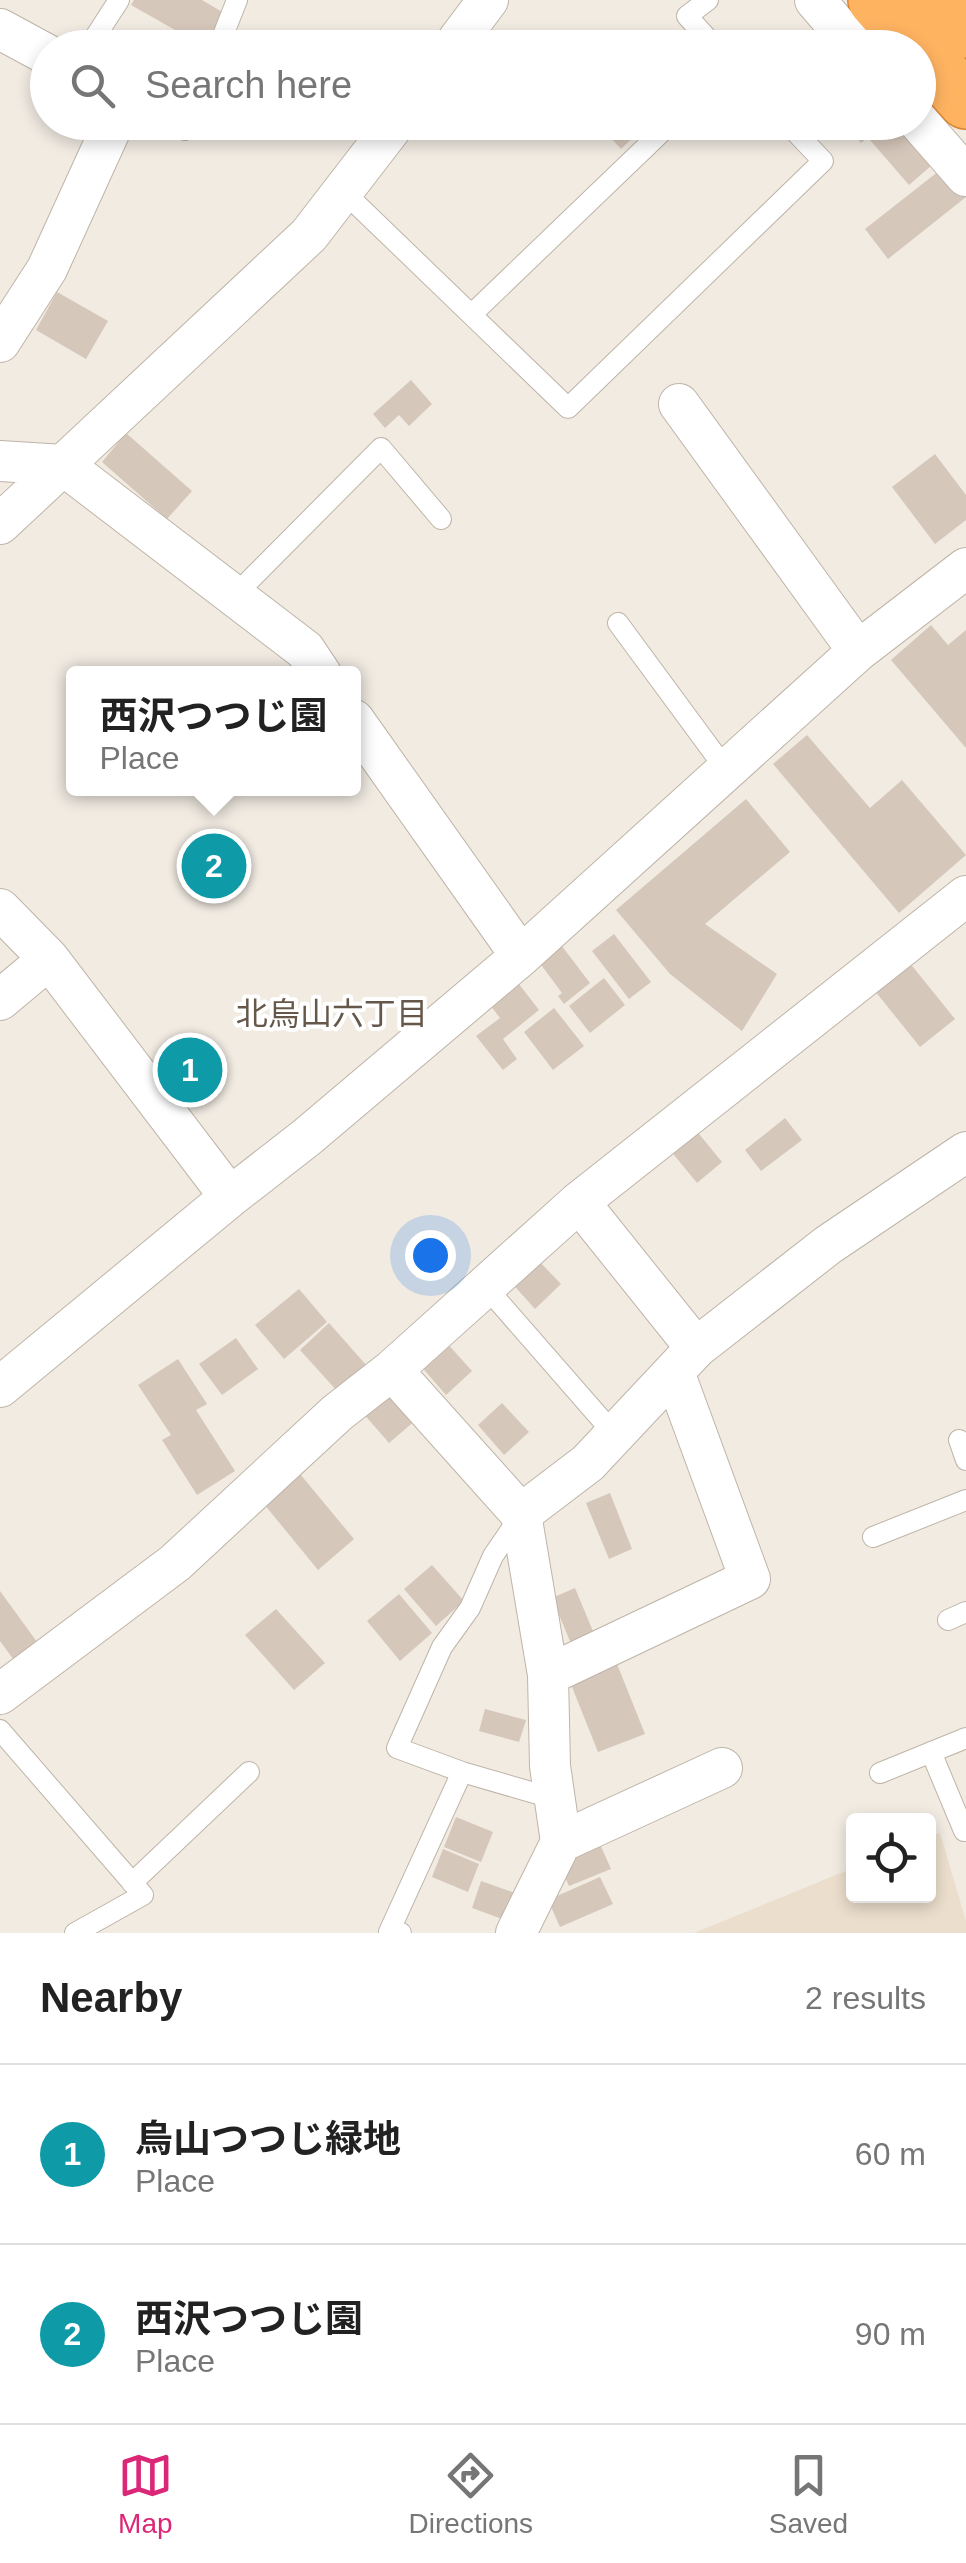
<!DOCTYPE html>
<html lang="en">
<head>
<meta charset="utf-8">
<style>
	:root { --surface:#fff; --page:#f2f2f2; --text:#222; --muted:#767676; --line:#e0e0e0; --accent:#db2777 }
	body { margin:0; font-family:Arial,"Noto Sans JP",sans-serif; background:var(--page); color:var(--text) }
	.controls { position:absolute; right:30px; bottom:30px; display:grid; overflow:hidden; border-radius:10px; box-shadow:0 5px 15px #0003 }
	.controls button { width:90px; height:90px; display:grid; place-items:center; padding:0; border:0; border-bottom:2px solid var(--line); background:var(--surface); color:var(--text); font:50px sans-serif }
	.you { position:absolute; left:430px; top:1255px; width:35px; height:35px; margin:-25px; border:8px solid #fff; border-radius:50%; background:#1a73e8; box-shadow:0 0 0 15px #1a73e833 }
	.badge { display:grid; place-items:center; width:65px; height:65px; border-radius:50%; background:var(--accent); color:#fff; font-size:32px; font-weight:700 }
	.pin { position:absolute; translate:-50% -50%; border:5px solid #fff; box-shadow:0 2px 10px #0006 }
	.popup { position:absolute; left:66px; top:666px; width:295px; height:130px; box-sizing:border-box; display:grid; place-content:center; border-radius:10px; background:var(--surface); filter:drop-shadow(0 2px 8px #0005); font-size:32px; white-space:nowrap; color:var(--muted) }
	.popup b { font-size:38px; color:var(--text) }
	.popup::after { content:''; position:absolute; left:50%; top:100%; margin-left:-20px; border:20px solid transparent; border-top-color:var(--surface) }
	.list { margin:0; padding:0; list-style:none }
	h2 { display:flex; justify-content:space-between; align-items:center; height:130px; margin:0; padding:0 40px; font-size:42px }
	h2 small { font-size:32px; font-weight:400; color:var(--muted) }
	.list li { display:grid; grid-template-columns:65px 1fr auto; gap:30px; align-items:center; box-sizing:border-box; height:180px; padding:0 40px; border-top:2px solid var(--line) }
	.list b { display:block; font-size:38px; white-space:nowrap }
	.list p { margin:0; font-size:32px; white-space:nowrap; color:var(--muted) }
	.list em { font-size:32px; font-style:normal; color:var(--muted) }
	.icon { flex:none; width:55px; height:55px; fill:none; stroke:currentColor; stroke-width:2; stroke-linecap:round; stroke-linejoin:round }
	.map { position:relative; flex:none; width:966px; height:1933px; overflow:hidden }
	.search { position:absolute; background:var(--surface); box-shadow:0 5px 15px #0003; left:30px; right:30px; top:30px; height:110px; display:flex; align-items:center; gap:25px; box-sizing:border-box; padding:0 35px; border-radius:55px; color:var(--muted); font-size:38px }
	.sheet { height:490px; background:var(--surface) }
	nav { display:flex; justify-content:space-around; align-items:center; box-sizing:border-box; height:140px; border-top:2px solid var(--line); background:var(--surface); font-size:28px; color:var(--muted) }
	nav a { display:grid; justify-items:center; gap:5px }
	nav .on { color:var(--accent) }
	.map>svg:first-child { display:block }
	.education { fill:#ebdecc }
	.building { fill:#d6c7bb }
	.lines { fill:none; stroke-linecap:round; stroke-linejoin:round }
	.service-casing { stroke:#bfb4a8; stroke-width:22 }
	.minor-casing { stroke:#bfb4a8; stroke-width:42 }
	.motorway-casing { stroke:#dc8531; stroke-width:58 }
	.service { stroke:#fff; stroke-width:20 }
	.minor { stroke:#fff; stroke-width:40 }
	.motorway { stroke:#feb361; stroke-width:55 }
	.labels { text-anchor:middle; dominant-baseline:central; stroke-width:8; stroke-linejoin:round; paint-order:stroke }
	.neighbourhood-label { font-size:32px; fill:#65574a; stroke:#fff }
</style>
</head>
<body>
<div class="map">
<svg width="966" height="1933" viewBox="0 0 966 1933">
	<rect width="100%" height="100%" fill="#f1ebe2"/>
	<path class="education" d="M 940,1833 L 966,1921 L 966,1933 L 694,1933 L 853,1868 L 854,1896 L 928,1896 L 929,1837 Z"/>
	<path class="building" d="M 134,0 L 202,0 L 224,13 L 205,47 L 131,5 Z
		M 596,122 L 649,122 L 621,149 Z
		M 843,122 L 884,122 L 861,143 Z
		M 890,122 L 907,122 L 939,159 L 909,185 L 870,140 Z
		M 944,167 L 966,197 L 888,259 L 865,229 Z
		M 57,292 L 108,321 L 86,359 L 36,330 Z
		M 411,380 L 432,404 L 409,426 L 399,415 L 385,428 L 373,414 Z
		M 126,433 L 192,491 L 167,519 L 102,462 Z
		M 935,454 L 966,495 L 966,520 L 935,544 L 892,487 Z
		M 931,625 L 948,645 L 966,630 L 966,748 L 891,660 Z
		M 807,735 L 870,808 L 902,780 L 966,855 L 899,913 L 773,764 Z
		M 746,799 L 790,852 L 705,924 L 777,974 L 742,1031 L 670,974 L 616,910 Z
		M 614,934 L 651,982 L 629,999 L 592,951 Z
		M 558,941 L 590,983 L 564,1004 L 558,996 L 562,993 L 536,958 Z
		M 909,962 L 955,1019 L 920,1047 L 875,991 Z
		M 604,978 L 625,1005 L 590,1033 L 569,1006 Z
		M 515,979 L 539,1010 L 503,1039 L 517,1059 L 503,1070 L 476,1036 L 500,1018 L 487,1001 Z
		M 554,1008 L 584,1046 L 553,1070 L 524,1032 Z
		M 785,1118 L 802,1140 L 761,1171 L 745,1150 Z
		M 695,1129 L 722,1162 L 697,1183 L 670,1150 Z
		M 536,1258 L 561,1284 L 535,1309 L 509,1280 Z
		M 299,1289 L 327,1322 L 284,1359 L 255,1325 Z
		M 329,1323 L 367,1366 L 338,1392 L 300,1350 Z
		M 236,1338 L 258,1369 L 222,1395 L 199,1364 Z
		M 445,1341 L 472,1371 L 446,1395 L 419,1364 Z
		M 178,1359 L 207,1404 L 196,1410 L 235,1471 L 197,1495 L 162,1440 L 171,1435 L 138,1385 Z
		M 383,1393 L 396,1395 L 417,1419 L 389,1443 L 362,1412 Z
		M 502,1403 L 529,1432 L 504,1455 L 478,1425 Z
		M 300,1474 L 354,1539 L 318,1570 L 264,1504 Z
		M 610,1493 L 632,1549 L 609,1559 L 586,1503 Z
		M 432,1565 L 464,1601 L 436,1626 L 404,1589 Z
		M 575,1588 L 595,1636 L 572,1646 L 552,1598 Z
		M 0,1591 L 40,1646 L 16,1663 L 0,1641 Z
		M 399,1594 L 432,1633 L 400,1661 L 367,1621 Z
		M 276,1609 L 325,1663 L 294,1690 L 245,1635 Z
		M 617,1664 L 645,1734 L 598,1752 L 570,1682 Z
		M 485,1709 L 526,1720 L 519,1742 L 479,1731 Z
		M 456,1817 L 493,1832 L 481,1862 L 444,1847 Z
		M 599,1842 L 611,1869 L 569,1886 L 557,1859 Z
		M 443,1849 L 479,1864 L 468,1892 L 432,1877 Z
		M 600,1877 L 613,1904 L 560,1927 L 548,1900 Z
		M 481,1881 L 515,1893 L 505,1920 L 472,1908 Z"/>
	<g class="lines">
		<g class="service-casing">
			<path id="service" d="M 708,0 L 687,16 L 716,48
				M 88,48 L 119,0
				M 218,48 L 237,0
				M 170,122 L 185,130 L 188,122
				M 344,192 L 568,408 L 823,161 L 786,122
				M 472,314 L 672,122
				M 234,596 L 381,448 L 441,519
				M 618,623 L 727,771
				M 485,1286 L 615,1435
				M 959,1440 L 966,1460
				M 519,1518 L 493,1556 L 470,1608 L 442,1647 L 397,1748 L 462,1772 L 555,1799
				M 873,1537 L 966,1500
				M 948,1620 L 966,1612
				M 0,1730 L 143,1895 L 75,1933
				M 931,1752 L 964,1831 L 966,1830
				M 880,1773 L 966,1738
				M 132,1883 L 249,1772
				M 401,1933 L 389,1932 L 462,1772"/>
		</g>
		<g class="minor-casing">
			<path id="minor" d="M 815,0 L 856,48
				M 0,29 L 48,55
				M 452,48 L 488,0
				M 918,121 L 966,176
				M 0,342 L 47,269 L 114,122
				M 679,404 L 858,651
				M 0,461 L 63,465 L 305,650 L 321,674
				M 0,524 L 309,235 L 396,122
				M 354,720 L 521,956
				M 0,909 L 49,959 L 230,1197
				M 0,1000 L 49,959
				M 579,1202 L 696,1348
				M 392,1370 L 521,1514 L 548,1675 L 550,1766 L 561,1842
				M 0,1387 L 230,1197 L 307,1137 L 521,956 L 858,651 L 966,568
				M 521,1514 L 588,1463 L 696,1348 L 828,1245 L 966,1152
				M 548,1675 L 750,1579 L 674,1372
				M 0,1694 L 175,1563 L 337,1413 L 392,1370 L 579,1202 L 966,896
				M 516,1933 L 561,1842 L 722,1768"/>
		</g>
		<g class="motorway-casing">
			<path id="motorway" d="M 876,0 L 918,48
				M 940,0 L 966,30
				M 918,48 L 966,101"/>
		</g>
		<use href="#service" class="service"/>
		<use href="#minor" class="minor"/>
		<use href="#motorway" class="motorway"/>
	</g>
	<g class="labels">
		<g class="neighbourhood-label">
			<text x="332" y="1014">北烏山六丁目</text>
		</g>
	</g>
</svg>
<div class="controls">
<button><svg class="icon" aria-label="locate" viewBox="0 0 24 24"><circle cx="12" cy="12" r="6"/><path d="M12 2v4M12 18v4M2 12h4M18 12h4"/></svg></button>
</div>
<div class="you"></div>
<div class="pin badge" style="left:190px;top:1070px;background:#0f9aa8">1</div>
<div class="pin badge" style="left:214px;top:866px;background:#0f9aa8">2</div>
<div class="popup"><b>西沢つつじ園</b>Place</div>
<div class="search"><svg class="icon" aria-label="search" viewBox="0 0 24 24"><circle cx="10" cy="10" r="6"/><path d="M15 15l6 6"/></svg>Search here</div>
</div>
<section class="sheet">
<h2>Nearby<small>2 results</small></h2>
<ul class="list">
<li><span class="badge" style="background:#0f9aa8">1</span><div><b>烏山つつじ緑地</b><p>Place</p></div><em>60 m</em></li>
<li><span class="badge" style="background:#0f9aa8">2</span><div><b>西沢つつじ園</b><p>Place</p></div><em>90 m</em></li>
</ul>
</section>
<nav>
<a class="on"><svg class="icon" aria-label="map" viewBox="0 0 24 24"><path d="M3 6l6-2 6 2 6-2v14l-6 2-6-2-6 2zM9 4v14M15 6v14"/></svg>Map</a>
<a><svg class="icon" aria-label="directions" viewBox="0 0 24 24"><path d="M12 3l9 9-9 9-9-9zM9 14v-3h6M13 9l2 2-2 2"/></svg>Directions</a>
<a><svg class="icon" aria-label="saved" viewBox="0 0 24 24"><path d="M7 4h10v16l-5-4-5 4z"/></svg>Saved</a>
</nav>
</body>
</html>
